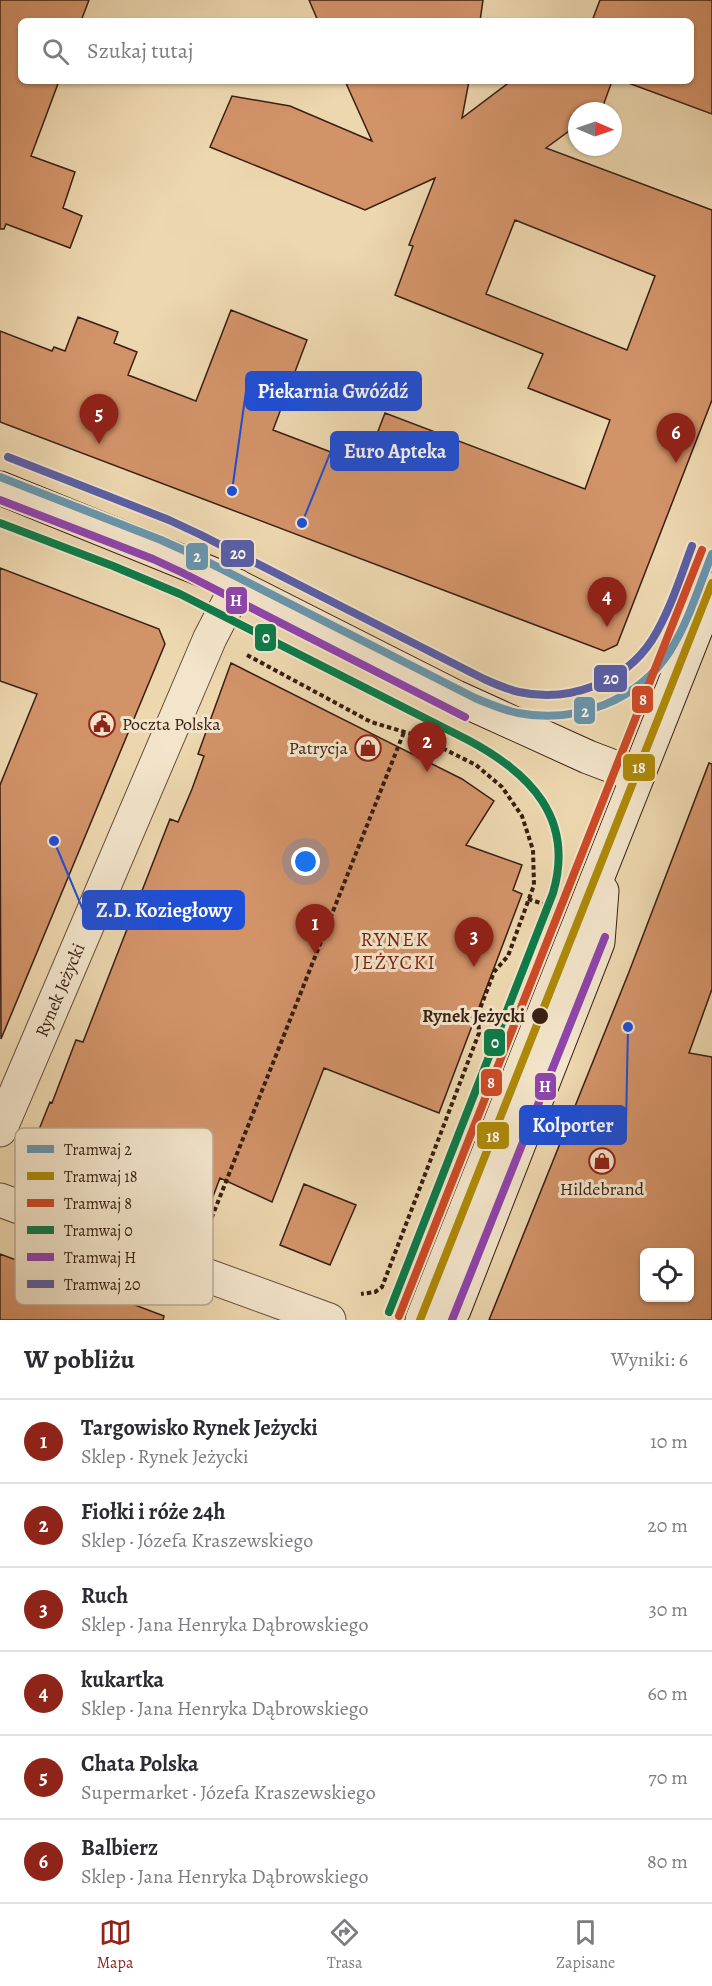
<!DOCTYPE html>
<html lang="pl">
<head>
<meta charset="utf-8">
<style>
	:root { --surface:#fff; --page:#f2f2f3; --text:#2b2b33; --muted:#7c7c81; --line:#e1e1e2; --accent:#8f2418 }
	body { margin:0; font-family:Alegreya,serif; background:var(--page); color:var(--text) }
	.controls { position:absolute; right:18px; bottom:18px; display:grid; overflow:hidden; border-radius:9px; box-shadow:0 2px 4px #0004 }
	.controls button { width:54px; height:54px; display:grid; place-items:center; padding:0; border:0; border-bottom:2px solid var(--line); background:var(--surface); color:var(--text); font:30px sans-serif }
	.compass { position:absolute; left:568px; top:102px; width:54px; height:54px; border-radius:50%; background:var(--surface); box-shadow:0 2px 4px #0004; rotate:92deg }
	.you { position:absolute; left:306px; top:862px; width:21px; height:21px; margin:-15px; border:4px solid #fff; border-radius:50%; background:#1a73e8; box-shadow:0 0 0 9px #1a73e833 }
	.badge { display:grid; place-items:center; width:39px; height:39px; border-radius:50%; background:var(--accent); color:#fff; font-size:20px; font-weight:700 }
	.pin { position:absolute; translate:-50% -50px; filter:drop-shadow(0 2px 3px #0008) }
	.pin::after { content:''; position:absolute; top:32px; width:21px; height:18px; background:inherit; clip-path:polygon(0 0,100% 0,50% 100%) }
	.list { margin:0; padding:0; list-style:none }
	h2 { display:flex; justify-content:space-between; align-items:center; height:78px; margin:0; padding:0 24px; font-size:26px }
	h2 small { font-size:20px; font-weight:400; color:var(--muted) }
	.list li { display:grid; grid-template-columns:39px 1fr auto; gap:18px; align-items:center; box-sizing:border-box; height:84px; padding:0 24px; border-top:2px solid var(--line) }
	.list b { display:block; font-size:22px; white-space:nowrap }
	.list p { margin:0; font-size:20px; white-space:nowrap; color:var(--muted) }
	.list em { font-size:20px; font-style:normal; color:var(--muted) }
	.icon { flex:none; width:33px; height:33px; fill:none; stroke:currentColor; stroke-width:2; stroke-linecap:round; stroke-linejoin:round }
	.map { position:relative; flex:none; width:712px; height:1320px; overflow:hidden }
	.search { position:absolute; background:var(--surface); box-shadow:0 2px 4px #0004; left:18px; right:18px; top:18px; height:66px; display:flex; align-items:center; gap:15px; box-sizing:border-box; padding:0 21px; border-radius:9px; color:var(--muted); font-size:22px }
	.sheet { height:582px; background:var(--surface) }
	nav { display:flex; justify-content:space-around; align-items:center; box-sizing:border-box; height:84px; border-top:2px solid var(--line); background:var(--surface); font-size:16px; color:var(--muted) }
	nav a { display:grid; justify-items:center; gap:3px }
	nav .on { color:var(--accent) }
	.map>svg:first-child { display:block }
	.building { fill:#d39369; stroke:#381f13; stroke-width:1.5; fill-rule:evenodd }
	.lines { fill:none; stroke-linecap:round; stroke-linejoin:round }
	.street-casing { stroke:#654d3a; stroke-width:35 }
	.secondary-casing { stroke:#381f13; stroke-width:35 }
	.path { stroke:#381f13; stroke-width:4; stroke-dasharray:4.5 3; stroke-linecap:butt }
	.street { stroke:#f3e5cb; stroke-width:33 }
	.secondary { stroke:#f3e5cb; stroke-width:33 }
	.tram-1-casing { stroke:#f3e5cb; stroke-width:12 }
	.tram-2-casing { stroke:#f3e5cb; stroke-width:12 }
	.tram-3-casing { stroke:#f3e5cb; stroke-width:12 }
	.tram-4-casing { stroke:#f3e5cb; stroke-width:12 }
	.tram-5-casing { stroke:#f3e5cb; stroke-width:12 }
	.tram-6-casing { stroke:#f3e5cb; stroke-width:12 }
	.tram-1 { stroke:#6996ae; stroke-width:8 }
	.tram-2 { stroke:#ae8a08; stroke-width:8 }
	.tram-3 { stroke:#ce4a27; stroke-width:8 }
	.tram-4 { stroke:#0d7b49; stroke-width:8 }
	.tram-5 { stroke:#8e44ad; stroke-width:8 }
	.tram-6 { stroke:#595fa7; stroke-width:8 }
	.stop-dot { fill:#381f13; stroke:#f3e5cb; stroke-width:2 }
	.labels { text-anchor:middle; dominant-baseline:central; stroke-width:6; stroke-linejoin:round; paint-order:stroke }
	.poi-label { font-size:18px; fill:#381f13; stroke:#f3e5cb; text-anchor:start }
	.street-label { font-size:18px; fill:#381f13; stroke:#f3e5cb }
	.stop-label { font-size:18px; font-weight:bold; fill:#381f13; stroke:#f3e5cb; text-anchor:end }
	.neighbourhood-label { font-size:20px; letter-spacing:1.5px; fill:#7a1f14; stroke:#f3e5cb }
	.key { fill:#f3e5cb; stroke:#bbaa94; stroke-width:1.5 }
	.key-label { font-size:16px; fill:#381f13 }
	.leader { fill:none; stroke:#1d4ed8; stroke-width:2 }
	.callout-dot { fill:#1d4ed8; stroke:#f3e5cb; stroke-width:2 }
	.callout { fill:#1d4ed8; stroke:#1d4ed8; stroke-width:2 }
	.callout-label { font-size:20px; text-anchor:middle; font-weight:bold; fill:#fff }
	.line-badge { stroke:#f3e5cb; stroke-width:2 }
	.badge-label { font-size:16px; text-anchor:middle; font-weight:bold; fill:#fff }
</style>
</head>
<body>
<div class="map">
<svg width="712" height="1320" viewBox="0 0 712 1320">
	<rect width="100%" height="100%" fill="#edd7af"/>
	<filter id="stains"><feTurbulence type="fractalNoise" baseFrequency=".00333" numOctaves="4"/><feColorMatrix values="0 0 0 0 .2 0 0 0 0 .09 0 0 0 0 .02 0 0 0 .5 -.17"/></filter>
	<radialGradient id="worn" r=".72"><stop offset=".6" stop-color="#630" stop-opacity="0"/><stop offset="1" stop-color="#630" stop-opacity=".3"/></radialGradient>
	<path class="building" d="M 0,0 L 89,0 L 81,21 L 21,21 L 21,81 L 59,81 L 31,156 L 75,172 L 63,208 L 82,216 L 70,248 L 6,224 L 4,229 L 0,229 Z
		M 309,0 L 483,0 L 480,21 L 318,21 Z
		M 600,0 L 712,0 L 712,114 L 623,81 L 691,81 L 691,21 L 592,21 Z
		M 345,81 L 469,81 L 462,118 L 511,81 L 612,81 L 603,106 L 596,111 L 577,111 L 577,125 L 546,148 L 712,210 L 712,400 L 617,645 L 604,651 L 0,422 L 0,331 L 52,351 L 54,347 L 65,351 L 78,317 L 118,332 L 114,343 L 137,352 L 128,375 L 196,401 L 231,310 L 307,340 L 273,430 L 365,465 L 385,413 L 585,489 L 610,420 L 528,388 L 543,354 L 395,295 L 413,246 L 409,245 L 435,178 L 365,210 L 210,147 L 232,96 L 290,106 L 372,141 ZM 515,220 L 655,276 L 627,350 L 486,294 Z
		M 0,568 L 159,629 L 165,644 L 1,1039 L 0,785 L 37,694 L 0,681 Z
		M 231,663 L 462,779 L 494,801 L 466,845 L 522,865 L 513,890 L 522,894 L 439,1113 L 324,1068 L 272,1202 L 220,1178 L 206,1215 L 91,1171 L 94,1164 L 34,1142 L 50,1102 L 52,1103 L 76,1040 L 83,1042 L 170,819 L 178,822 L 192,789 L 204,756 L 198,754 Z
		M 709,763 L 712,764 L 712,989 L 689,1053 L 712,1057 L 712,1320 L 489,1320 L 629,972 ZM 645,1252 L 690,1252 L 690,1298 L 645,1298 Z
		M 304,1184 L 356,1205 L 330,1265 L 280,1245 Z
		M 0,1254 L 164,1316 L 163,1320 L 0,1320 Z"/>
	<g class="lines">
		<g class="street-casing">
			<path id="street" d="M 0,1130 L 210,638 L 237,586
				M 0,1200 L 329,1320"/>
		</g>
		<g class="secondary-casing">
			<path id="secondary" d="M 0,488 L 215,575 L 456,697 L 588,757 L 638,776
				M 422,1320 L 712,589
				M 446,1320 L 454,1310 L 595,950 L 598,942 L 602,891"/>
		</g>
		<path class="path" d="M 247,655 L 371,722 L 418,736 L 476,765 L 502,787 L 522,816 L 533,850 L 534,885 L 508,956 L 494,972 L 478,1014 L 479,1033 L 382,1287 L 375,1292 L 361,1294
			M 528,899 L 544,904
			M 26,1160 L 106,1192
			M 206,1232 L 404,732"/>
		<use href="#street" class="street"/>
		<use href="#secondary" class="secondary"/>
		<g class="tram-1-casing">
			<path id="tram-1" d="M 0,477 L 161,540 L 192,554 L 475,698 C 489,704 503,710 518,713 C 576,724 638,701 670,651 C 689,621 699,586 712,554"/>
		</g>
		<g class="tram-2-casing">
			<path id="tram-2" d="M 420,1320 L 712,583"/>
		</g>
		<g class="tram-3-casing">
			<path id="tram-3" d="M 399,1316 L 702,550"/>
		</g>
		<g class="tram-4-casing">
			<path id="tram-4" d="M 0,523 L 113,566 L 180,594 L 468,740 C 530,773 575,818 553,893 L 389,1312"/>
		</g>
		<g class="tram-5-casing">
			<path id="tram-5" d="M 0,500 L 153,559 L 183,573 L 465,717
				M 452,1320 L 605,937"/>
		</g>
		<g class="tram-6-casing">
			<path id="tram-6" d="M 8,457 L 169,520 L 201,535 L 484,679 C 495,684 507,689 519,692 C 568,703 624,683 652,640 C 670,611 680,578 692,546"/>
		</g>
		<use href="#tram-1" class="tram-1"/>
		<use href="#tram-2" class="tram-2"/>
		<use href="#tram-3" class="tram-3"/>
		<use href="#tram-4" class="tram-4"/>
		<use href="#tram-5" class="tram-5"/>
		<use href="#tram-6" class="tram-6"/>
	</g>
	<defs>
		<g id="civic-ring" transform="scale(1.35)"><circle r="9.5" fill="#f3e5cb" stroke="#8f2418" stroke-width="1.5"/><path d="M-.6-6.5H3V-4.5H.6V-3L4-1V1h2V6H-6V1h2V-1L-.6-3ZM-1.2 2.5V6h2.4V2.5Z" fill="#8f2418"/></g>
		<g id="shop-ring" transform="scale(1.35)"><circle r="9.5" fill="#f3e5cb" stroke="#8f2418" stroke-width="1.5"/><path d="M-5-2.5h2.3a2.7 3.5 0 0 1 5.4 0H5L5.5 6h-11ZM-1.5-2.5h3a1.5 2.3 0 0 0-3 0Z" fill="#8f2418"/></g>
	</defs>
	<g fill-rule="evenodd">
		<use href="#civic-ring" x="102" y="724"/>
		<use href="#shop-ring" x="368" y="748"/>
		<use href="#shop-ring" x="602" y="1161"/>
	</g>
	<circle class="stop-dot" cx="540" cy="1016" r="9"/>
	<g class="labels">
		<g class="poi-label">
			<text x="122" y="724">Poczta Polska</text>
			<text x="348" y="748" text-anchor="end">Patrycja</text>
			<text x="602" y="1189" text-anchor="middle">Hildebrand</text>
		</g>
		<g class="street-label">
			<text transform="translate(60 990) rotate(-67)">Rynek Jeżycki</text>
		</g>
		<g class="stop-label">
			<text x="525" y="1016">Rynek Jeżycki</text>
		</g>
		<g class="neighbourhood-label">
			<text x="395" y="939">RYNEK<tspan x="395" dy="23">JEŻYCKI</tspan></text>
		</g>
	</g>
	<rect x="15" y="1128" width="198" height="177" rx="9" class="key"/>
	<rect x="27" y="1145" width="27" height="8" fill="#6996ae"/>
	<rect x="27" y="1172" width="27" height="8" fill="#ae8a08"/>
	<rect x="27" y="1199" width="27" height="8" fill="#ce4a27"/>
	<rect x="27" y="1226" width="27" height="8" fill="#0d7b49"/>
	<rect x="27" y="1253" width="27" height="8" fill="#8e44ad"/>
	<rect x="27" y="1280" width="27" height="8" fill="#595fa7"/>
	<g class="key-label">
		<text x="64" y="1155">Tramwaj 2</text>
		<text x="64" y="1182">Tramwaj 18</text>
		<text x="64" y="1209">Tramwaj 8</text>
		<text x="64" y="1236">Tramwaj 0</text>
		<text x="64" y="1263">Tramwaj H</text>
		<text x="64" y="1290">Tramwaj 20</text>
	</g>
	<path class="leader" d="M232 491L246 391M302 523L331 451M54 841L83 910M628 1027L626 1125"/>
	<g class="callout-dot">
		<circle cx="232" cy="491" r="6"/>
		<circle cx="302" cy="523" r="6"/>
		<circle cx="54" cy="841" r="6"/>
		<circle cx="628" cy="1027" r="6"/>
	</g>
	<g class="callout">
		<rect x="246" y="372" width="175" height="38" rx="6"/>
		<rect x="331" y="432" width="127" height="38" rx="6"/>
		<rect x="83" y="891" width="161" height="38" rx="6"/>
		<rect x="520" y="1106" width="106" height="38" rx="6"/>
	</g>
	<g class="callout-label">
		<text x="333" y="398">Piekarnia Gwóźdź</text>
		<text x="395" y="458">Euro Apteka</text>
		<text x="164" y="917">Z.D. Koziegłowy</text>
		<text x="573" y="1132">Kolporter</text>
	</g>
	<g class="line-badge">
		<rect x="220" y="539" width="35" height="29" rx="6" fill="#595fa7"/>
		<rect x="185" y="542" width="24" height="29" rx="6" fill="#6996ae"/>
		<rect x="225" y="586" width="23" height="29" rx="6" fill="#8e44ad"/>
		<rect x="254" y="623" width="23" height="29" rx="6" fill="#0d7b49"/>
		<rect x="593" y="664" width="35" height="29" rx="6" fill="#595fa7"/>
		<rect x="631" y="685" width="23" height="29" rx="6" fill="#ce4a27"/>
		<rect x="573" y="696" width="23" height="29" rx="6" fill="#6996ae"/>
		<rect x="622" y="753" width="34" height="29" rx="6" fill="#ae8a08"/>
		<rect x="483" y="1028" width="23" height="29" rx="6" fill="#0d7b49"/>
		<rect x="480" y="1068" width="23" height="29" rx="6" fill="#ce4a27"/>
		<rect x="534" y="1072" width="23" height="29" rx="6" fill="#8e44ad"/>
		<rect x="476" y="1121" width="34" height="29" rx="6" fill="#ae8a08"/>
	</g>
	<g class="badge-label">
		<text x="238" y="559">20</text>
		<text x="197" y="562">2</text>
		<text x="236" y="606">H</text>
		<text x="266" y="643">0</text>
		<text x="611" y="684">20</text>
		<text x="643" y="705">8</text>
		<text x="585" y="717">2</text>
		<text x="639" y="773">18</text>
		<text x="495" y="1048">0</text>
		<text x="491" y="1088">8</text>
		<text x="545" y="1092">H</text>
		<text x="493" y="1142">18</text>
	</g>
	<rect width="100%" height="100%" filter="url(#stains)"/>
	<rect width="100%" height="100%" fill="url(#worn)"/>
</svg>
<div class="controls">
<button><svg class="icon" aria-label="locate" viewBox="0 0 24 24"><circle cx="12" cy="12" r="6"/><path d="M12 2v4M12 18v4M2 12h4M18 12h4"/></svg></button>
</div>
<svg class="compass" viewBox="-18 -18 36 36"><path d="M0-13l5 13h-10z" fill="#e53935"/><path d="M0 13l5-13h-10z" fill="#7c7c81"/></svg>
<div class="you"></div>
<div class="pin badge" style="left:315px;top:954px">1</div>
<div class="pin badge" style="left:427px;top:772px">2</div>
<div class="pin badge" style="left:474px;top:967px">3</div>
<div class="pin badge" style="left:607px;top:627px">4</div>
<div class="pin badge" style="left:99px;top:444px">5</div>
<div class="pin badge" style="left:676px;top:463px">6</div>
<div class="search"><svg class="icon" aria-label="search" viewBox="0 0 24 24"><circle cx="10" cy="10" r="6"/><path d="M15 15l6 6"/></svg>Szukaj tutaj</div>
</div>
<section class="sheet">
<h2>W pobliżu<small>Wyniki: 6</small></h2>
<ul class="list">
<li><span class="badge">1</span><div><b>Targowisko Rynek Jeżycki</b><p>Sklep · Rynek Jeżycki</p></div><em>10 m</em></li>
<li><span class="badge">2</span><div><b>Fiołki i róże 24h</b><p>Sklep · Józefa Kraszewskiego</p></div><em>20 m</em></li>
<li><span class="badge">3</span><div><b>Ruch</b><p>Sklep · Jana Henryka Dąbrowskiego</p></div><em>30 m</em></li>
<li><span class="badge">4</span><div><b>kukartka</b><p>Sklep · Jana Henryka Dąbrowskiego</p></div><em>60 m</em></li>
<li><span class="badge">5</span><div><b>Chata Polska</b><p>Supermarket · Józefa Kraszewskiego</p></div><em>70 m</em></li>
<li><span class="badge">6</span><div><b>Balbierz</b><p>Sklep · Jana Henryka Dąbrowskiego</p></div><em>80 m</em></li>
</ul>
</section>
<nav>
<a class="on"><svg class="icon" aria-label="map" viewBox="0 0 24 24"><path d="M3 6l6-2 6 2 6-2v14l-6 2-6-2-6 2zM9 4v14M15 6v14"/></svg>Mapa</a>
<a><svg class="icon" aria-label="directions" viewBox="0 0 24 24"><path d="M12 3l9 9-9 9-9-9zM9 14v-3h6M13 9l2 2-2 2"/></svg>Trasa</a>
<a><svg class="icon" aria-label="saved" viewBox="0 0 24 24"><path d="M7 4h10v16l-5-4-5 4z"/></svg>Zapisane</a>
</nav>
</body>
</html>
